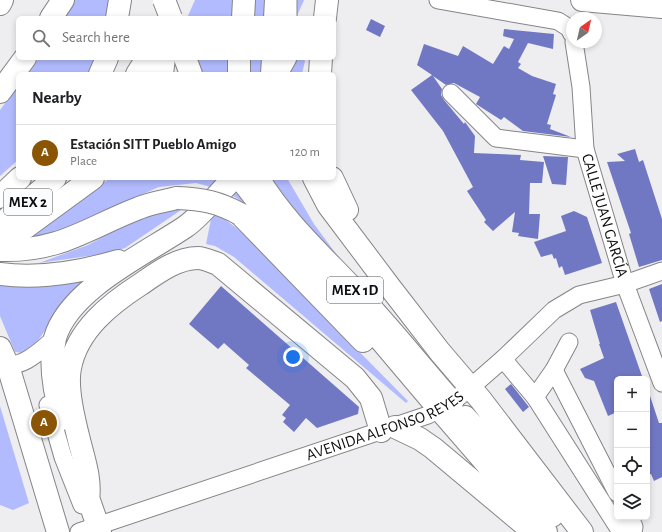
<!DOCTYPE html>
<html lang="en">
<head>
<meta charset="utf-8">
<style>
	:root { --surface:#fff; --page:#f6f6f6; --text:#202124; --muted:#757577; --line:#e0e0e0; --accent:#8b5506 }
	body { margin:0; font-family:"Alegreya Sans",sans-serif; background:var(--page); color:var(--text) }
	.controls { position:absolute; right:12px; bottom:12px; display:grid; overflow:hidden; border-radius:6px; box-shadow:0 2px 6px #0003 }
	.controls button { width:36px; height:36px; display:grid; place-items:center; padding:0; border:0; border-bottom:1px solid var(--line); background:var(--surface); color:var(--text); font:20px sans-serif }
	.compass { position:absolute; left:566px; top:12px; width:36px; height:36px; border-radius:50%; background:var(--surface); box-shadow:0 2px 6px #0003; rotate:34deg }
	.you { position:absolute; left:293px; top:357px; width:14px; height:14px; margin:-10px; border:3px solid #fff; border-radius:50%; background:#1a73e8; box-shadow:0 0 0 6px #1a73e833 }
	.badge { display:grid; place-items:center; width:26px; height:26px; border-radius:50%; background:var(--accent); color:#fff; font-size:13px; font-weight:700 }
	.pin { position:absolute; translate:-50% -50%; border:2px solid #fff; box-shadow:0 1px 4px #0006 }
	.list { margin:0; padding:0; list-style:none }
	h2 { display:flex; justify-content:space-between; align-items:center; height:52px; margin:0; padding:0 16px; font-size:17px }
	h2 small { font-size:13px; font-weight:400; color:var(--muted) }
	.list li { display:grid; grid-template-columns:26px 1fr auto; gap:12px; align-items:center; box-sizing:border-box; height:56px; padding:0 16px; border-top:1px solid var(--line) }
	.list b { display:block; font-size:15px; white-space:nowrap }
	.list p { margin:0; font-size:13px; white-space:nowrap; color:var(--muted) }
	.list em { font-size:13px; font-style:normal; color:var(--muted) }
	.icon { flex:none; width:22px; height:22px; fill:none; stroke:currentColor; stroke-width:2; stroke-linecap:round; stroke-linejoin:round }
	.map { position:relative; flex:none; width:662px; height:532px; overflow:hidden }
	.search { position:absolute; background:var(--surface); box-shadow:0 2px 6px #0003; left:16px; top:16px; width:320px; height:44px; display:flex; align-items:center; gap:10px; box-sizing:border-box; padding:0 14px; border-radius:6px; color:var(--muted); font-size:15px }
	.panel { position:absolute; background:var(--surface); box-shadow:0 2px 6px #0003; left:16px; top:72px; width:320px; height:108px; border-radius:6px }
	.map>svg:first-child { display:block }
	.green { fill:#b2bbfe }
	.building { fill:#7178c3 }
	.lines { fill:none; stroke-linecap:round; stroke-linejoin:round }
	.minor-casing { stroke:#858588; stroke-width:19 }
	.major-casing { stroke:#858588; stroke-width:24 }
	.highway-casing { stroke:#858588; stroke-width:24 }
	.minor { stroke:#fff; stroke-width:17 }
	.major { stroke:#fff; stroke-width:22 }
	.highway { stroke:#fff; stroke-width:22 }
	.major-bridge-casing { stroke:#858588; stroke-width:24; stroke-linecap:butt }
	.major-bridge { stroke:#fff; stroke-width:22 }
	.labels { text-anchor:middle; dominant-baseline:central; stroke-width:3; stroke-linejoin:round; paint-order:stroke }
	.shield { fill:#fbfcfe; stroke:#555557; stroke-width:1 }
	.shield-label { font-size:15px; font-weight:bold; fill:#0e0e0f }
	.street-label { font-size:16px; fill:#0e0e0f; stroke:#fbfcfe }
</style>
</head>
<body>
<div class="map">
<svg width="662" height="532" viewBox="0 0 662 532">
	<rect width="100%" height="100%" fill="#eeeef1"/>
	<path class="green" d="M 65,0 L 110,0 L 107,18 L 53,18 Z
		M 195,0 L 233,0 L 232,18 L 187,18 Z
		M 254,0 L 271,0 L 270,18 L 253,18 Z
		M 290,0 L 304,0 L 296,18 Z
		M 39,58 L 96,58 L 88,74 L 27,74 Z
		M 192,58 L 230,58 L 229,74 L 197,74 Z
		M 249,58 L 267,58 L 263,74 L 248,74 Z
		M 298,58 L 303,58 L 305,61 L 302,74 L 287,74 L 293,61 Z
		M 18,86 L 18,160 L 0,176 L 0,110 Z
		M 110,178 L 232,178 L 245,204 L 226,191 L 196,183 L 159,187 L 104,211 L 89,221 L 45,240 L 28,237 Z
		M 269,178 L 287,178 L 314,224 L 362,289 L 295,219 Z
		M 184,208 L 125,248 L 110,253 L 39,263 L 88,245 L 149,212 Z
		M 212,214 L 223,218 L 238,229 L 408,401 L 406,403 L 234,257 L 215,246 L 206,244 Z
		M 0,278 L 90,278 L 63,305 L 37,342 L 23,353 L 15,352 L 0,316 Z
		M 0,406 L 29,503 L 13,510 L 0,505 Z"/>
	<path class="building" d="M 371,19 L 385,26 L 380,37 L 366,30 Z
		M 504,29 L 554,34 L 553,49 L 528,43 L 518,62 L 521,64 L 518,68 L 532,76 L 556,84 L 553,94 L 556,95 L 547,124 L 551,125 L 550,129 L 571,137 L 523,131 L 504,117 L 501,120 L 476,104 L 480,97 L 454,83 L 446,85 L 433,76 L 442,89 L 441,95 L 444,100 L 464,124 L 465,122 L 475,136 L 474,153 L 521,155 L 520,160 L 544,162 L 542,183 L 530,183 L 529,214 L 540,214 L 538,239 L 518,236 L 519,233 L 512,232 L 515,212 L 493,231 L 484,222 L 486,220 L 467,191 L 473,187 L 443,131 L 411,90 L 432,75 L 417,65 L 424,44 L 458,56 L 463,46 L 493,64 L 504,46 L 509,49 L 514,39 L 503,36 Z
		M 635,149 L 639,162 L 643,160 L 662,219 L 662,260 L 639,267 L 629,234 L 631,233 L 607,162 L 625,161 L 617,154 Z
		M 543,156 L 568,157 L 566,185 L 552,184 Z
		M 574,211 L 587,217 L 602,263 L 565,275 L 562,266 L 559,268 L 556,258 L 554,259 L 552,254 L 541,257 L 534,242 L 566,231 L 561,216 Z
		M 662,284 L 662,321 L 660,322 L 649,289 Z
		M 221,286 L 359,407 L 358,414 L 317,428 L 306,418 L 294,432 L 283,422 L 286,418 L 282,415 L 290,405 L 246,368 L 249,365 L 224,343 L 218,349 L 189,324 Z
		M 616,302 L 643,379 L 617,379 L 617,412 L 608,416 L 594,381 L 585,378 L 580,369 L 604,358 L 599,344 L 600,344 L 590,310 Z
		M 511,384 L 529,407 L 523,412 L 505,389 Z
		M 649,393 L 659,423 L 662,423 L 662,477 L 654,481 L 651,474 L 647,475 L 647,394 Z"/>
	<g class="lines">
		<g class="minor-casing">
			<g id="minor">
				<path d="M 438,0 L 558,21 L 569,28 L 572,34"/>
				<path d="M 288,18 L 288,0"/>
				<path id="s1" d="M 574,42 L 581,87 L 585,149 L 625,284 L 662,383"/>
				<path d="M 279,74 L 288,58"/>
				<path d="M 451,93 L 496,138 L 585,149"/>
				<path d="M 503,359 L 535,397 L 621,532"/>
				<path d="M 0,363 C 21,371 40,351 55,338"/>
				<path d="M 554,370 L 617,493"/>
				<path d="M 535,397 L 554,370 L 569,342"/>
				<path d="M 48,405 L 63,457 L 82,505"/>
				<path d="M 630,517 L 634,527 L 633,532"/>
				<path id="s2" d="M 79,532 L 428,415 L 452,402 L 471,387 L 503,359 L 554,310 L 579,295 L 625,284 L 662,271"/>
			</g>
		</g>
		<g class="major-casing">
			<path id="major" d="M 275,18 L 276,0
				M 325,18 L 327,0
				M 185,58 L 191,74
				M 272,74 L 273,58
				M 320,74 L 321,58
				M 240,178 L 281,232 L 346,299 L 439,409 L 546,532
				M 314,178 L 328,205 L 389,286 L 440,352 L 481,400 L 582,532
				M 332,178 L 347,210
				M 240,214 L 363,341
				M 0,250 C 60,252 87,228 139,208 C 151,203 165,201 177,198
				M 0,274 C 39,279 81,272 118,261
				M 0,348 L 8,366 L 58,532
				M 465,417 L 524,481 L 552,516
				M 62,419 C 55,395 49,362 55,338 C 69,289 145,254 185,227 C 201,216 214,198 228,184 L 230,178
				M 395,427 L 420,439 L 433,448 L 530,529
				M 84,486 L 100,532
				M 88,500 C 91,479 84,460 79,440 C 74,420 66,388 70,368 C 77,330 110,304 141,284 C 157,273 177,258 198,258 C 204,258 212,262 218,264 L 355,378 L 371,398 L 381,431"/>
		</g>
		<g class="highway-casing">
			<path id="highway" d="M 582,0 L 662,7
				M 0,4 L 2,0
				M 51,18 L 63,0
				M 117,18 L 120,0
				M 243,18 L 244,0
				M 100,74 L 107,58
				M 137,74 L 147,58
				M 162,74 L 164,58
				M 239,74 L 239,58
				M 0,92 L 25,58
				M 258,178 C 286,224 324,257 360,296 C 392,330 421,367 452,402
				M 0,197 L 20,178
				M 0,225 L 55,178
				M 0,246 L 93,178"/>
		</g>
		<use href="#minor" class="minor"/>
		<use href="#major" class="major"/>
		<use href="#highway" class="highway"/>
		<g class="major-bridge-casing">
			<path id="major-bridge" d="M 164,0 L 171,18
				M 177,198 C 203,199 218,202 240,214"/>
		</g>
		<use href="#major-bridge" class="major-bridge"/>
	</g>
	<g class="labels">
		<g class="shield">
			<rect x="4" y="189" width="48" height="26" rx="3"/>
			<rect x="327" y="277" width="56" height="26" rx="3"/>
		</g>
		<g class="shield-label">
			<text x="28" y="202">MEX 2</text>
			<text x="355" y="290">MEX 1D</text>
		</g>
		<g class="street-label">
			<text stroke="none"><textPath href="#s1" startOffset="177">CALLE JUAN GARCÍA</textPath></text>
			<text stroke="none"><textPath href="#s2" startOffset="324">AVENIDA ALFONSO REYES</textPath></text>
		</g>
	</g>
</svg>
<div class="controls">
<button>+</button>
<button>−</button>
<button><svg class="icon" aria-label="locate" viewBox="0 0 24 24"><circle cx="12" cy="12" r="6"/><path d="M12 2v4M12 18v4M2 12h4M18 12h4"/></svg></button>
<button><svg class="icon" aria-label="layers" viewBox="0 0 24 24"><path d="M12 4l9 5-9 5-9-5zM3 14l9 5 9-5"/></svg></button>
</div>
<svg class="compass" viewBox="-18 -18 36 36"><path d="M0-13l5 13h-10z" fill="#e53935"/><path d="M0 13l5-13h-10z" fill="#757577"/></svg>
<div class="you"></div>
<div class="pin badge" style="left:44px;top:423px">A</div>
<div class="search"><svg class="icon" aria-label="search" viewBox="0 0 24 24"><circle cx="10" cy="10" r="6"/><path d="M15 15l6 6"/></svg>Search here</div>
<section class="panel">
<h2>Nearby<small></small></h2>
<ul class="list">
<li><span class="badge">A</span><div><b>Estación SITT Pueblo Amigo</b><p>Place</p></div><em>120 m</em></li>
</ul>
</section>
</div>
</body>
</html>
